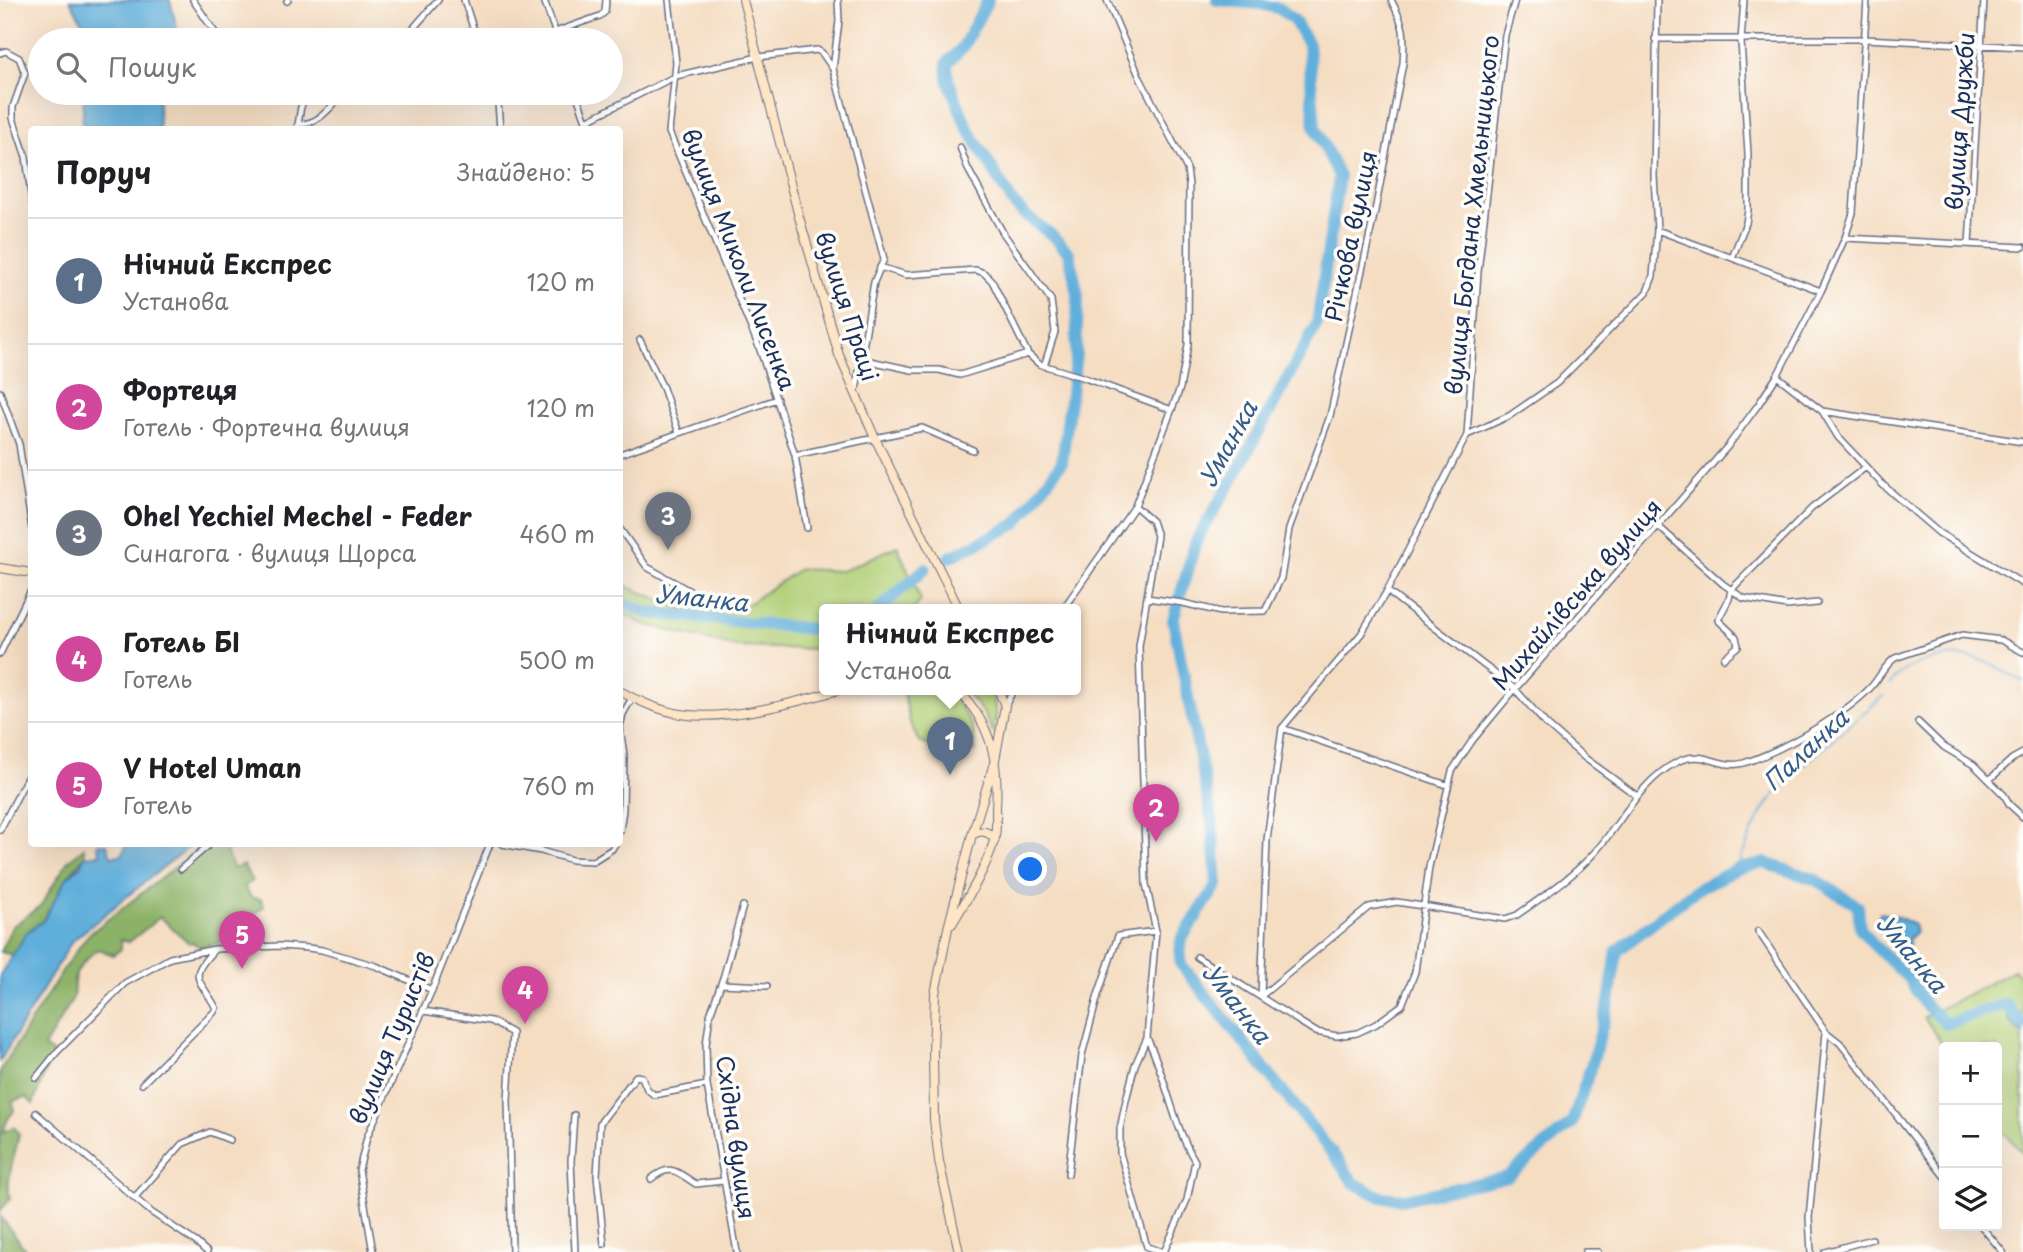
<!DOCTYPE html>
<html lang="uk">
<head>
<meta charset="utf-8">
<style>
	:root { --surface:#fff; --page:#f2f2f2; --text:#202124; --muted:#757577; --line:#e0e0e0; --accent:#d1495b }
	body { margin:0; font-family:"Playpen Sans",sans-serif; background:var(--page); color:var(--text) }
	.controls { position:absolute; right:21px; bottom:21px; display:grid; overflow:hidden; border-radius:7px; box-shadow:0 7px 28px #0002 }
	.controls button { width:63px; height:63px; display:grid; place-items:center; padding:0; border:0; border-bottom:2px solid var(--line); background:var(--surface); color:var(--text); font:35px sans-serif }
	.you { position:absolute; left:1031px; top:870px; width:24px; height:24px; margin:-18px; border:5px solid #fff; border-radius:50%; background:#1a73e8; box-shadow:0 0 0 10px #1a73e833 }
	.badge { display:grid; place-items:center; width:46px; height:46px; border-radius:50%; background:var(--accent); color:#fff; font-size:23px; font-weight:700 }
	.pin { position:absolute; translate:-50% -58px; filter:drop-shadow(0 2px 4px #0008) }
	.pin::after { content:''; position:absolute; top:37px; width:24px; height:21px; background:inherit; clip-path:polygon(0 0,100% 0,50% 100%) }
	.popup { position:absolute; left:819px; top:604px; width:262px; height:91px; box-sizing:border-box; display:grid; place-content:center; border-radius:7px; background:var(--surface); filter:drop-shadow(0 2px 5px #0005); font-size:23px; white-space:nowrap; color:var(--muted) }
	.popup b { font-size:26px; color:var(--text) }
	.popup::after { content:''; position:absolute; left:50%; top:100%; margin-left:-14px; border:14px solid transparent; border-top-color:var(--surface) }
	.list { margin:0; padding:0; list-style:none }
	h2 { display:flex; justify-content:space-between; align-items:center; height:91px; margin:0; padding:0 28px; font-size:30px }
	h2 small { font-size:23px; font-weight:400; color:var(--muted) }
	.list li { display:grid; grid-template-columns:46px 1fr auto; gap:21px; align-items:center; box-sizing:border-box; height:126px; padding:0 28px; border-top:2px solid var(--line) }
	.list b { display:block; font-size:26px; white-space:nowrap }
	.list p { margin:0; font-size:23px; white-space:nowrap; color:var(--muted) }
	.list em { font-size:23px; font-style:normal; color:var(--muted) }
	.icon { flex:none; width:38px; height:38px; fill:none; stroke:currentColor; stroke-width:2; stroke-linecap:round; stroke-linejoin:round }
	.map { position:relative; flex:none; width:2023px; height:1252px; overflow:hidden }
	.search { position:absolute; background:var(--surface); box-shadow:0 7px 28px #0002; left:28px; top:28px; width:595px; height:77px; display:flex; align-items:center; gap:18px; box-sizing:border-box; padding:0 24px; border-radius:38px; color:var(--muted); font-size:26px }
	.panel { position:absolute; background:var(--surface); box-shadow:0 7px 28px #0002; left:28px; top:126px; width:595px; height:721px; border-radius:7px }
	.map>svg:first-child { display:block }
	.green { fill:#b1cf76; stroke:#667f6a; stroke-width:2 }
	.forest { fill:#8cb267; stroke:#547062; stroke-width:2 }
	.water { fill:#61afdb; stroke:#3e6f9c; stroke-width:2 }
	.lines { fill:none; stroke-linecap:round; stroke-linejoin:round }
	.stream { stroke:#61afdb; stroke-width:2 }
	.river { stroke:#61afdb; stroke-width:12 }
	.street-casing { stroke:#676c81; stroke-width:8 }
	.secondary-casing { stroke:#676c81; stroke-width:10 }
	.street { stroke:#fff; stroke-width:5 }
	.secondary { stroke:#fde5c5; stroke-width:8 }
	.labels { text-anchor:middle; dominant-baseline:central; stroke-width:7; stroke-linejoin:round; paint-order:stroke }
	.street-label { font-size:23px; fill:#1b2f5e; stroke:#fdfcf7 }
	.water-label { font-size:24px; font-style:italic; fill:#345c8a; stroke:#fdfcf7 }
</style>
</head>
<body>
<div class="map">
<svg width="2023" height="1252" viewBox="0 0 2023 1252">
	<rect width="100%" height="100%" fill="#fdfcf7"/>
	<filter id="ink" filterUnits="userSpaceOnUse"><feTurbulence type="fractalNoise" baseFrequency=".0143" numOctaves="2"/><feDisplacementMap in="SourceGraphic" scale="14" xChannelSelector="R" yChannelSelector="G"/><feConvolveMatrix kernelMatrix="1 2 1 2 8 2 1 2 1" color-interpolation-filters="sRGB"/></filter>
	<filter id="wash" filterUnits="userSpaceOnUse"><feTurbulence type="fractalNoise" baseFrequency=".00686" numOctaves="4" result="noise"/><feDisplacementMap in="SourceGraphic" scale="28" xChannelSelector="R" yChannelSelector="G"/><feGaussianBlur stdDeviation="1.57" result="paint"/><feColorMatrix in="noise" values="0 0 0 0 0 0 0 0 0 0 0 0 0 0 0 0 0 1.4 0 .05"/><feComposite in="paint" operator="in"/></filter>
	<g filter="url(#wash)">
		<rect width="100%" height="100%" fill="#f5ddc2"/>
		<path class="green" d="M 897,546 L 921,600 L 914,609 L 824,609 L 824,649 L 737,647 L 643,624 L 620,612 L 620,584 L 686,610 L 711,603 L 739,610 L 799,569 L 842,571 Z
			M 903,689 L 947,689 L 953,694 L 973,728 L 975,751 L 930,746 L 919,742 L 910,723 Z
			M 964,689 L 992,689 L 996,715 L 993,733 L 984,714 Z
			M 2014,970 L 2023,980 L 2023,1154 L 1997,1124 L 1997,1047 L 1944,1047 L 1924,1017 Z"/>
		<path class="forest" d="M 205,844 L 235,844 L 226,851 L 233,869 L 243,865 L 252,881 L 244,887 L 252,898 L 261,899 L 264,906 L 255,914 L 244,913 L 236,929 L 227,930 L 227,942 L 199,947 L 193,942 L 189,943 L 160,917 L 129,942 L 121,939 L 121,949 L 113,955 L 99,949 C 89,955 75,969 74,982 C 73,990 75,992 72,1000 L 44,1047 L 55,1055 L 49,1062 L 33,1104 L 26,1097 L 13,1101 L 14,1111 L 8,1119 L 3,1132 L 14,1127 L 19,1133 C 16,1156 5,1176 10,1199 L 0,1211 L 0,1071 L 64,968 L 88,935 Z
			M 84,848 L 85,856 L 66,879 L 43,921 L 28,931 L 14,955 L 0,952 L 12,927 L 41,905 L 68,861 Z
			M 0,1216 L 27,1252 L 0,1252 Z"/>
		<path class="water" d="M 70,0 L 170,0 L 180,40 L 87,40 L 87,31 Z
			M 84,93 L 158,93 L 159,129 L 82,129 Z
			M 100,844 L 107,844 L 111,856 L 122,855 L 127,844 L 192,844 L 72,941 L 0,1061 L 0,975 L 28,931 L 43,921 L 66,879 L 80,866 L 85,856 L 100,854 L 97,845 Z
			M 1880,913 L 1896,916 L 1914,925 L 1916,932 L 1908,939 L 1909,943 L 1906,948 L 1899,949 L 1884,935 L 1876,922 Z
			M 2013,1011 L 2023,1021 L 2023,1035 L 2008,1020 L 2008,1016 Z"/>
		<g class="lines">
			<path class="stream" d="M 1890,684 C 1908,659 1955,651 1983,661 C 1997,666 2009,675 2023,681
				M 1737,869 C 1747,844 1756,818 1773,797 C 1805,759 1848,729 1884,695"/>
			<path class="river" d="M 1217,0 L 1261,4 L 1280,9 L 1294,20 L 1308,44 L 1315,127 L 1339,176 L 1317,324 L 1233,479 L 1196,541 L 1173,620 L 1212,820 L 1217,885 L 1181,940 L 1180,963 L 1337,1159 L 1354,1183 L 1381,1197 L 1405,1199 L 1507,1177 L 1572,1123 L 1593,1060 L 1609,1002 L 1617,951 L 1696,890 L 1737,869 L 1765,863 L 1814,879 L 1858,906 L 1860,928 L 1874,945 L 1909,979 L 1924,1003 L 1946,1024 L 2005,1004 L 2023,1025
				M 950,557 L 1016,524 L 1062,462 L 1076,355 L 1078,295 L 1069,253 L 1053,236 L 1025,215 L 1013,203 L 967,127 L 948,79 L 947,63 L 963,47 L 988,0
				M 620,602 L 648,613 L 824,630
				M 879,609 L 925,569"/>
		</g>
	</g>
	<g filter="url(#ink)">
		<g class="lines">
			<g class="street-casing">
				<path id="street" d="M 193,0 L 214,31 L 223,40
					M 464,0 L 477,40
					M 544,0 L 558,40
					M 669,0 L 676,63 L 669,132 L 759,347 L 795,455 L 807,528
					M 838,0 L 839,21 L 833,69 L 884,259 L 874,282 L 856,390
					M 287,1 L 288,0
					M 555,32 L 600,16 L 605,12 L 606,0
					M 1655,39 L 1865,39 L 2023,47
					M 403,40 L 438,0
					M 0,53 L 6,51 L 19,58 L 25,73 L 13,107 L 13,118 L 26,157 L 32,202
					M 495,93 L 498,103 L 500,130
					M 576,93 L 586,121 L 585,130
					M 586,121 L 676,76 L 758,57 L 817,50 L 822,53 L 833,69
					M 299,124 C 320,124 330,107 344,93
					M 296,130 C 303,114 295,109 310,93
					M 960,147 L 968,169 L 1003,233 L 1051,300 L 1055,332 L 1044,366
					M 1657,230 L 1821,291
					M 1845,238 L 2023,247
					M 1969,244 L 1984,0
					M 1732,258 L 1746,223 L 1748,210 L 1748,154 L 1741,41 L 1744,0
					M 880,267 L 906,275 L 976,270 L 984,273 L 992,281 L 1028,354 L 1039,364 L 1082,377 L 1172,410
					M 640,340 L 663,388 L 679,433
					M 861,359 L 912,370 L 939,370 L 960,375 L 1028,354
					M 1777,376 L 1822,411 L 1838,437 L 1883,485 L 1939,533 L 2023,584
					M 0,392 L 19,444 L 32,529
					M 1822,411 L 2023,442
					M 1467,435 L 1478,272 L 1505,35 L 1515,0
					M 620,454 L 777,399
					M 795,455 L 922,428 L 973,450
					M 1135,506 L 1152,521 L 1157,536 L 1139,646 L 1146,884 L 1156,931 L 1147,1038 L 1135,1065 L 1126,1100 L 1120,1129 L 1120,1153 L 1147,1247 L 1164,1252 L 1187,1200 L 1195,1161 C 1172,1123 1167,1078 1147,1038
					M 1658,526 L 1723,584 L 1743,598 L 1787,606 L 1817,603
					M 620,529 L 647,567 L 711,603
					M 1387,591 L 1515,689 L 1546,724 L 1585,758 L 1637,796
					M 1147,598 L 1183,603 L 1221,612 L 1265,611 L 1281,578 L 1289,529 L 1330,416 L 1375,211 L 1403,63 C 1405,33 1405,26 1391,0
					M 1063,609 L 1135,506 L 1180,388 L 1188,345 L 1189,185 L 1187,169 L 1140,78 L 1107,0
					M 0,654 L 32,588
					M 1724,658 L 1738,646 L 1736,637 L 1718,620 L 1729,599 L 1731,590 L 1812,508 L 1866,467
					M 1005,706 L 1014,689
					M 1918,722 L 1944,747 L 1974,765 L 2004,795 L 2010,805 L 2023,817
					M 1282,728 L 1447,785
					M 1989,780 L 2012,759 L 2023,753
					M 0,830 L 32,768
					M 620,831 L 623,810 L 624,755 L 620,727 L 623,714 L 632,698
					M 502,844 L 541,851 L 572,860 L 593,861 L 612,849 L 615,844
					M 181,869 L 210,844
					M 1758,931 L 1826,1032 L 1840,1043 L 1944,1176
					M 1197,957 L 1316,1032 L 1337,1036 L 1357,1033 L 1376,1024 L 1402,1005 L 1415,972 L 1429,867 L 1452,771 L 1472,741 L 1515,689 L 1728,446 L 1758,405 L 1777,376 L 1821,291 L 1845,238 L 1853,213 L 1867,0
					M 721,984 L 767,986
					M 1261,996 L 1267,840 L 1282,728 L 1361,634 L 1387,591 L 1467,435 L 1509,416 L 1557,383 L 1647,292 L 1653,276 L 1657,230 L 1654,176 L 1657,0
					M 1261,996 L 1369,907 L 1397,902 L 1505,919 L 1517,915 C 1544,896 1573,877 1595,852 C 1622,822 1640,781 1677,762 C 1704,748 1719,770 1744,763 C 1781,751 1845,715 1871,687 C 1880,677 1884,666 1895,658 L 1962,635 L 2001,640 L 2023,652
					M 423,1011 L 491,1021 L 512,1033 L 508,1100 L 512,1252
					M 36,1078 L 57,1052 L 125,983 L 170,958 L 215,949 L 280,946 L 308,948 L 322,950 L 376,966 L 432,990
					M 142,1084 L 214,1012 L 216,1008 C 200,978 186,979 215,949
					M 36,1113 L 151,1212 L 196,1242 L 207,1252
					M 574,1115 L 571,1161 L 575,1252
					M 1068,1174 L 1082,1055 L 1098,995 L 1118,936 L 1156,931
					M 651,1179 C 672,1162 677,1173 696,1184 L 723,1181
					M 135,1197 L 182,1144 L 210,1132 L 230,1140
					M 1981,1226 L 2003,1252
					M 604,1244 L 597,1176 L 600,1123 L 636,1076 L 642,1077 L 647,1089 L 654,1095 L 707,1085
					M 373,1252 L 359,1170 L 367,1137 L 432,990 L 490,844
					M 737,1252 L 707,1085 L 706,1045 L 710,1015 L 724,975 L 743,906
					M 1585,1252 L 1598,1252
					M 1811,1252 L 1809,1218 L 1826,1032
					M 1825,1252 L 1872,1239"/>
			</g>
			<g class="secondary-casing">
				<path id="secondary" d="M 743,0 L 799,217 L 839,355 L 874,436 L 959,609
					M 0,568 L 32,573
					M 620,691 C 637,701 661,711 681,714 C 726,722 798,702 842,689
					M 972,835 C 981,829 988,831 995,839
					M 952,924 C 968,897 985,871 994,841 C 997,831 996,819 996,809 C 999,760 992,725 957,689
					M 959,1252 L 939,1161 L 934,1120 L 933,1053 L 935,994 L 948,928 L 972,835 L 995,760 L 1005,706 L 998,689"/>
			</g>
			<use href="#street" class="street"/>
			<use href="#secondary" class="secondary"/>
		</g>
	</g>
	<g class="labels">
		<g class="street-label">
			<text transform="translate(1959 121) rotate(-86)">вулиця Дружби</text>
			<text transform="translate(1471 215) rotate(-84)">вулиця Богдана Хмельницького</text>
			<text transform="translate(1350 236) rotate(-78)">Річкова вулиця</text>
			<text transform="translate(740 259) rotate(69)">вулиця Миколи Лисенка</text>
			<text transform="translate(848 306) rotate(72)">вулиця Праці</text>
			<text transform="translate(1576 594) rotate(-49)">Михайлівська вулиця</text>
			<text transform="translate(391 1038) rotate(-67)">вулиця Туристів</text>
			<text transform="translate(737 1137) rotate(82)">Східна вулиця</text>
		</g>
		<g class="water-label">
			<text transform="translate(1227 443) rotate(-61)">Уманка</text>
			<text transform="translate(702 597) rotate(6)">Уманка</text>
			<text transform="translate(1805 749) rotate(-43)">Паланка</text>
			<text transform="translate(1913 953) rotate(50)">Уманка</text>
			<text transform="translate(1238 1003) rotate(52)">Уманка</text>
		</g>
	</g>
</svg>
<div class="controls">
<button>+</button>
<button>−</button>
<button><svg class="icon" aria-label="layers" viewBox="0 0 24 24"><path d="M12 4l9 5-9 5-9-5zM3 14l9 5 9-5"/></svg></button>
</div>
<div class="you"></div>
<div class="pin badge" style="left:950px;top:775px;background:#5c6f8a">1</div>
<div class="popup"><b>Нічний Експрес</b>Установа</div>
<div class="pin badge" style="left:1156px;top:842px;background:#d1479c">2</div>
<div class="pin badge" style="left:668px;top:550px;background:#6b7280">3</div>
<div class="pin badge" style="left:525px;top:1024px;background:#d1479c">4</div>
<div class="pin badge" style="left:242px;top:969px;background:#d1479c">5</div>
<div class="search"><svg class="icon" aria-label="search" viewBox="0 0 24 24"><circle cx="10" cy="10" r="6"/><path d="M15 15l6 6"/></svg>Пошук</div>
<section class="panel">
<h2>Поруч<small>Знайдено: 5</small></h2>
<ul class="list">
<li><span class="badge" style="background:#5c6f8a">1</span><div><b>Нічний Експрес</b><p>Установа</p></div><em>120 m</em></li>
<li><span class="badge" style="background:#d1479c">2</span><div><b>Фортеця</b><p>Готель · Фортечна вулиця</p></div><em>120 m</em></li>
<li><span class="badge" style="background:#6b7280">3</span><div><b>Ohel Yechiel Mechel - Feder</b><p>Синагога · вулиця Щорса</p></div><em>460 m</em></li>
<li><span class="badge" style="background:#d1479c">4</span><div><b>Готель БІ</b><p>Готель</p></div><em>500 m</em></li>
<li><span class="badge" style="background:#d1479c">5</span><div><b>V Hotel Uman</b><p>Готель</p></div><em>760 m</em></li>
</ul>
</section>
</div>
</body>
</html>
